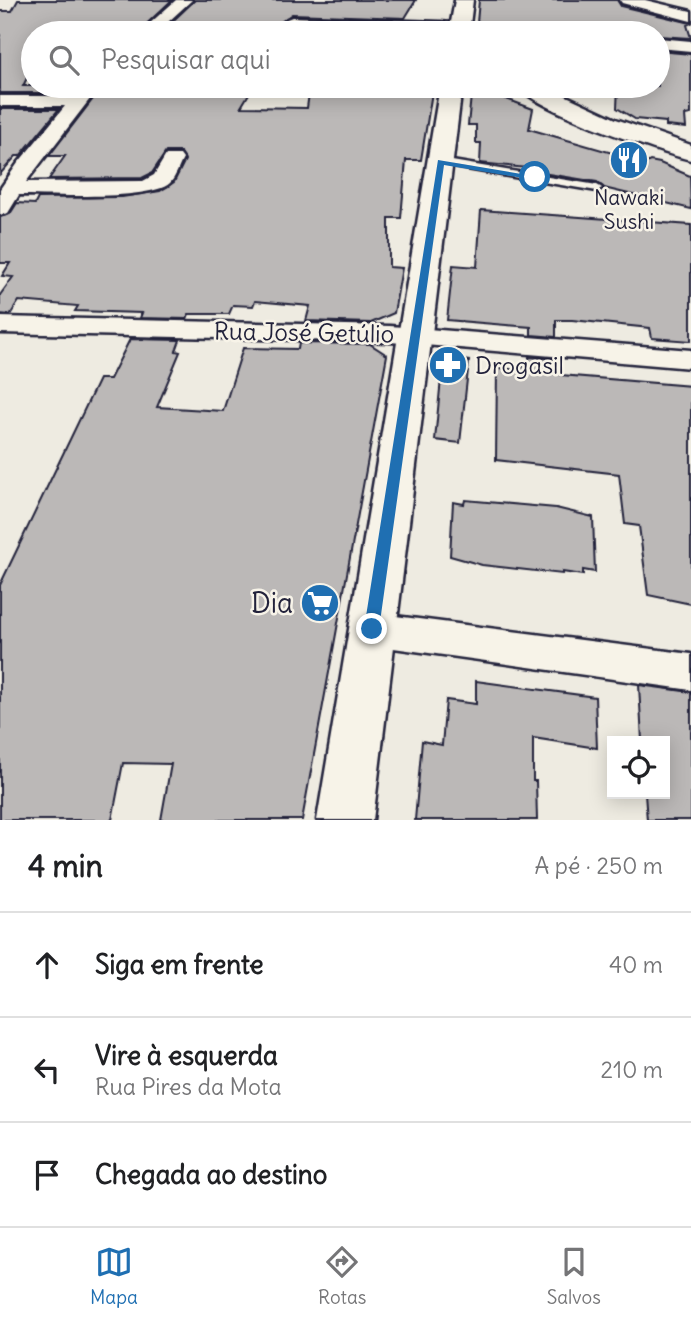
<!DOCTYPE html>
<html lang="pt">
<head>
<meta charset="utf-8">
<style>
	:root { --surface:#fff; --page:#f6f6f6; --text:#202124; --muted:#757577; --line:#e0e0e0; --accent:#1f6fb2 }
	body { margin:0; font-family:Delius,sans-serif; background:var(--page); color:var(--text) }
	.controls { position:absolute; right:21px; bottom:21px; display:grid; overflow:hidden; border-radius:0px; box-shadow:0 4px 18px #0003 }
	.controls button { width:63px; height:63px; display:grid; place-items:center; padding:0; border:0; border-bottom:2px solid var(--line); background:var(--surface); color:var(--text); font:35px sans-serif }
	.stop { position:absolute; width:21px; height:21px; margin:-16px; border:5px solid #1f6fb2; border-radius:50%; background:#fff }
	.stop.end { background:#1f6fb2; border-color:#fff; box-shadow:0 2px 7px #0008 }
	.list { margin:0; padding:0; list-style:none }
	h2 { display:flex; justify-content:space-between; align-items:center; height:91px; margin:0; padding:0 28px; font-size:30px }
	h2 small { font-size:23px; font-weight:400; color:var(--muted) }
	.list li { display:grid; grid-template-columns:46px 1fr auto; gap:21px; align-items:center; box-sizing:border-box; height:105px; padding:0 28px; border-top:2px solid var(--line) }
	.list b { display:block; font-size:26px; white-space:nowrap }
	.list p { margin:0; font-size:23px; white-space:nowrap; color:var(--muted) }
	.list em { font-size:23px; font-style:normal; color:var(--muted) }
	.icon { flex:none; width:38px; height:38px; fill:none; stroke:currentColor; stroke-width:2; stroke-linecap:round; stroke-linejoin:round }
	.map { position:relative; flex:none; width:691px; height:820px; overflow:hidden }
	.search { position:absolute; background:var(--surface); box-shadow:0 4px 18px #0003; left:21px; right:21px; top:21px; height:77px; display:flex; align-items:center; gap:18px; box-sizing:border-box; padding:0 24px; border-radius:38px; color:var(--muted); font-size:26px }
	.sheet { height:406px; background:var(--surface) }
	nav { display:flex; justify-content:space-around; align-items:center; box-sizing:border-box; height:98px; border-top:2px solid var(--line); background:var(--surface); font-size:19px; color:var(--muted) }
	nav a { display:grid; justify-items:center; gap:4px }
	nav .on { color:var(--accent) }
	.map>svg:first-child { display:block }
	.building { fill:#bbb8b7; stroke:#22223b; stroke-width:2 }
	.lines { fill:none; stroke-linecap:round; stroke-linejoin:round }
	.service-casing { stroke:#22223b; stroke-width:5 }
	.minor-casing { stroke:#22223b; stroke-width:5 }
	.tertiary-casing { stroke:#22223b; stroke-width:5 }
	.service { fill:#f7f3e8; fill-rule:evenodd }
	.minor { fill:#f7f3e8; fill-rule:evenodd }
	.tertiary { fill:#f7f3e8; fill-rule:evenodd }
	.route { fill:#1f6fb2 }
	.labels { text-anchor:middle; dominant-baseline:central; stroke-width:5; stroke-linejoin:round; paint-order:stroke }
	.far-poi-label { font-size:21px; fill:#22223b; stroke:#f7f3e8 }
	.street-label { font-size:24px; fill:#22223b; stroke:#f7f3e8 }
	.poi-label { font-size:24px; fill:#22223b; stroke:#f7f3e8; text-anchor:start }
	.near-poi-label { font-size:28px; fill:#22223b; stroke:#f7f3e8; text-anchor:end }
</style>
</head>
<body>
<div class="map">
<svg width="691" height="820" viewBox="0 0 691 820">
	<rect width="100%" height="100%" fill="#eeebe1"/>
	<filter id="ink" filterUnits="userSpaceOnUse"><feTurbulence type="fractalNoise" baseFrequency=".0143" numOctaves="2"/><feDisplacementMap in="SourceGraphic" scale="14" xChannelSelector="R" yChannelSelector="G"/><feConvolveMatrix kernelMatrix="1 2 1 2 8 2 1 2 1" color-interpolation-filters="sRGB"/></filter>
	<g filter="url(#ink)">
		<path class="building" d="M 18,0 L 172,0 L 137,33 L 33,33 L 33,66 L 23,86 L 79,86 L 73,93 L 0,93 L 0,11 L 12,11 Z
			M 195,0 L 416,0 L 405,18 L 292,14 L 281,22 L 287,28 L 396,33 L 160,33 Z
			M 479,0 L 617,0 L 621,6 L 691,23 L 687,25 L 691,38 L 658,36 L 658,33 L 509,28 L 477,23 Z
			M 658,51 L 691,54 L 691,114 L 685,115 L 686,128 L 666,126 L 666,122 L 635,119 L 617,108 L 618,86 L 658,86 Z
			M 103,86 L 253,87 L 241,107 L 307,108 L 310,86 L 433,86 L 421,160 L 406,160 L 401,218 L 389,218 L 389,267 L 402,268 L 394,313 L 371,323 L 306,321 L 310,306 L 255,301 L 253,306 L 233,305 L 229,314 L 189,314 L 187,319 L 140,318 L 142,313 L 75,311 L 78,306 L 19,301 L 10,315 L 0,314 L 0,295 L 13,277 L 2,276 L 10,263 L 0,263 L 0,217 L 10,214 L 17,203 L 35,204 L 38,198 L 122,197 L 160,191 L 174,182 L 185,160 L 180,152 L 166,152 L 152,173 L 142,178 L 49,179 L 65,156 L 49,156 Z
			M 472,86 L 533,109 L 529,129 L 647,163 L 650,161 L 660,163 L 690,176 L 691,209 L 604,188 L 597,182 L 536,172 L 536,169 L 480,163 L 481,143 L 476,143 L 476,125 L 468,125 Z
			M 0,109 L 59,109 L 20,156 L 16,156 L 0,174 Z
			M 481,210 L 691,225 L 691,341 L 652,338 L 650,328 L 572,320 L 556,320 L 556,337 L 531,335 L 531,327 L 447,320 L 453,265 L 477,267 Z
			M 130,339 L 180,340 L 176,351 L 180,352 L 157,407 L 223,411 L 243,348 L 298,349 L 299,343 L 370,344 L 387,355 L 302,820 L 161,820 L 171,764 L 123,763 L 112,820 L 0,820 L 0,585 L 99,379 L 110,379 Z
			M 529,357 L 557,359 L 561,375 L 691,386 L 691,604 L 648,595 L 639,526 L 625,524 L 619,474 L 496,460 L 497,368 L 521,370 L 524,364 L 529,365 Z
			M 443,358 L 469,361 L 460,443 L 435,440 Z
			M 465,500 L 556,508 L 593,517 L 595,572 L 583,570 L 583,575 L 562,572 L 562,574 L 482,565 L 450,556 L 453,502 L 464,504 Z
			M 476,681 L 595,697 L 597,748 L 533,738 L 533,781 L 536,781 L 537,820 L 415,820 L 422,741 L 442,745 L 446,700 L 476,704 Z
			M 639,685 L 691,692 L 691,820 L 647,820 L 645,794 L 665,794 L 665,741 L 642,741 Z"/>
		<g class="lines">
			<g class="service-casing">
				<path id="service" d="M 440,159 L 597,185 L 602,188 L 597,191 L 437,164 L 437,160 Z"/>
			</g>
			<g class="minor-casing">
				<path id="minor" d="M 176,0 L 192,0 L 156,33 L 139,33 Z
					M 620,0 L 645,0 L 691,11 L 691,21 L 622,3 Z
					M 292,17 L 441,22 L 504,28 L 512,33 L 458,33 L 287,25 L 284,22 L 287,19 Z
					M 658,38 L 691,41 L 691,51 L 658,48 Z
					M 82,86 L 100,86 L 26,182 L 143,181 L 154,175 L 166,155 L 180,155 L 183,159 C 179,166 176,177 170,183 C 151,201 48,195 19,195 L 8,213 L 0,215 L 0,189 L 18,163 L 65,106 L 0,106 L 0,96 L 74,96 Z
					M 0,317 L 390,326 L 691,350 L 691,368 L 390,342 L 0,333 Z
					M 372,613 L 691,654 L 691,690 L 372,645 L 359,641 L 353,629 L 359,617 Z"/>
			</g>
			<g class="tertiary-casing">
				<path id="tertiary" d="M 455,0 L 473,0 L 469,33 L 449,33 Z
					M 440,86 L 462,86 L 373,820 L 317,820 Z
					M 518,86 L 545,86 L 616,119 L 691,145 L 691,160 C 660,153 534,109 518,86 Z"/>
			</g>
			<use href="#service" class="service"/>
			<use href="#minor" class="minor"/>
			<use href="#tertiary" class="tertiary"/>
		</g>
	</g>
	<path class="route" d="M 438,160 L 539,177 L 535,180 L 444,165 L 379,629 L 372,635 L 364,629 Z"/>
	<defs>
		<g id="restaurant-disc" transform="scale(2.0125)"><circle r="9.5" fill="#1f6fb2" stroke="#f7f3e8"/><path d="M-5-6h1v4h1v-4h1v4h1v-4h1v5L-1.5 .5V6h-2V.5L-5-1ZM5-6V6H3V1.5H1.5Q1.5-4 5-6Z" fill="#fff"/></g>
		<g id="pharmacy-disc" transform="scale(2.0125)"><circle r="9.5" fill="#1f6fb2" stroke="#f7f3e8"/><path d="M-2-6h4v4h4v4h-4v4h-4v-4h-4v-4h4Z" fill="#fff"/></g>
		<g id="supermarket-disc" transform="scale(2.0125)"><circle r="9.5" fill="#1f6fb2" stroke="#f7f3e8"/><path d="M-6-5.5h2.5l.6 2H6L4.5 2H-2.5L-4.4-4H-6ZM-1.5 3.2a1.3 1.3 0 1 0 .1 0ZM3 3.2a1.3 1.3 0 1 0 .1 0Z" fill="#fff"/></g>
	</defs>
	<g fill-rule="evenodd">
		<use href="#restaurant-disc" x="629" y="160"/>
		<use href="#pharmacy-disc" x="448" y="365"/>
		<use href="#supermarket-disc" x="320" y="603"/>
	</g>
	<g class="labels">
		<g class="far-poi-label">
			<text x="629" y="197">Nawaki<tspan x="629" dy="24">Sushi</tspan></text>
		</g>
		<g class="street-label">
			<text transform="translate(304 332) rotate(1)">Rua José Getúlio</text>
		</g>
		<g class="poi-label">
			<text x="475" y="365">Drogasil</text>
		</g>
		<g class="near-poi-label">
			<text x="293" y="603">Dia</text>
		</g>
	</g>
</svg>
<div class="controls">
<button><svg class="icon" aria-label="locate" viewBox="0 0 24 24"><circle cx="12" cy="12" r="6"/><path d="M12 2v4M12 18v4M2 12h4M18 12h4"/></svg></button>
</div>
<div class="stop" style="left:535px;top:177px"></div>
<div class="stop end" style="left:372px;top:629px"></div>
<div class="search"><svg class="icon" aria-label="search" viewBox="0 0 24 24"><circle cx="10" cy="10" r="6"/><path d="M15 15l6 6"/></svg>Pesquisar aqui</div>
</div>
<section class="sheet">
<h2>4 min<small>A pé · 250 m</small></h2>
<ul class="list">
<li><svg class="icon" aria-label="ahead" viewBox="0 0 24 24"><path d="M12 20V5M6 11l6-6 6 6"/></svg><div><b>Siga em frente</b></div><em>40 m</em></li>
<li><svg class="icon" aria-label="left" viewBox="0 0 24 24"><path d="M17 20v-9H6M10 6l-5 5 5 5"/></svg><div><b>Vire à esquerda</b><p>Rua Pires da Mota</p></div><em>210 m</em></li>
<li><svg class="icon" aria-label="arrive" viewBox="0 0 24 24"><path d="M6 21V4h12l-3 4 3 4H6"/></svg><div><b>Chegada ao destino</b></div></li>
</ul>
</section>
<nav>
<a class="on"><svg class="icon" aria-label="map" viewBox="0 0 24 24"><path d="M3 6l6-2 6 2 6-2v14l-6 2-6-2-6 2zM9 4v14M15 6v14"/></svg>Mapa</a>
<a><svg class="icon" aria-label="directions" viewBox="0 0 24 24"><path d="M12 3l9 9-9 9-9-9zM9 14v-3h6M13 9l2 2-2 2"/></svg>Rotas</a>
<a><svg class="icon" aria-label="saved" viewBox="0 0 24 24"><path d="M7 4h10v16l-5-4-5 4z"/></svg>Salvos</a>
</nav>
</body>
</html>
